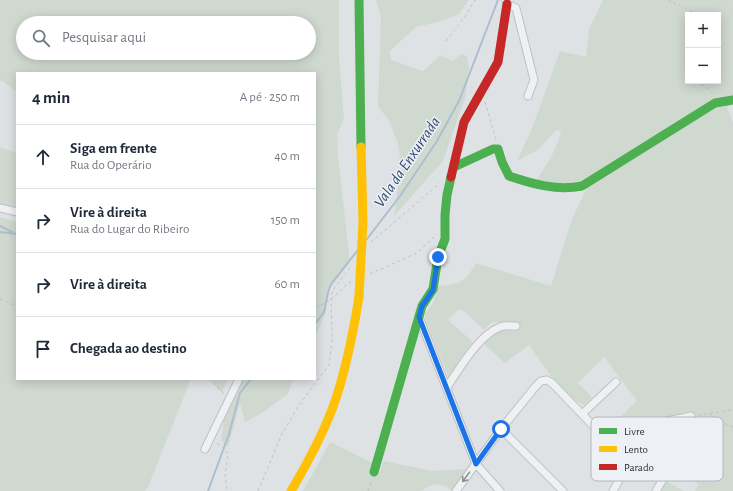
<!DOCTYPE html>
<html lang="pt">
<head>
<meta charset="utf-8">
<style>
	:root { --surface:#fff; --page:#f2f2f3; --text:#1f2937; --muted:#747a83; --line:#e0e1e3 }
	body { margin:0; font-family:"Alegreya Sans",sans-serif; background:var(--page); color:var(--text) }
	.controls { position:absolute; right:12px; top:12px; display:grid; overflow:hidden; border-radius:0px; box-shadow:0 2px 10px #0003 }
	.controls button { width:36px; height:36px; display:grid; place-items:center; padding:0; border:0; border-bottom:1px solid var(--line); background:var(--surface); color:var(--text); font:20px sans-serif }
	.stop { position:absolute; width:12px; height:12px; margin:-9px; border:3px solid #1a73e8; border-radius:50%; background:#fff }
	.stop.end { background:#1a73e8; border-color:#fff; box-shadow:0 1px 4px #0008 }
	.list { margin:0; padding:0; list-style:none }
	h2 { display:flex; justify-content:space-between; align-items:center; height:52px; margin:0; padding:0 16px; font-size:17px }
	h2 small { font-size:13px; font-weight:400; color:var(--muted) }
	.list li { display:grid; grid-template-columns:26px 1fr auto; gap:12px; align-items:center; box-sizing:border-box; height:64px; padding:0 16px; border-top:1px solid var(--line) }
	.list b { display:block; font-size:15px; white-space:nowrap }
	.list p { margin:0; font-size:13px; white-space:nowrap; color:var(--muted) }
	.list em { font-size:13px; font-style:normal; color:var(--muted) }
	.icon { flex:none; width:22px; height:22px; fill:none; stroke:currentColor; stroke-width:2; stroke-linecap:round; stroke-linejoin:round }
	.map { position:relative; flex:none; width:733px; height:491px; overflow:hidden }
	.search { position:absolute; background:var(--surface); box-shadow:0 2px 10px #0003; left:16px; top:16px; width:300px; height:44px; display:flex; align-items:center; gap:10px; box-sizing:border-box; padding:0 14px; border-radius:22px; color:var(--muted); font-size:15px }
	.panel { position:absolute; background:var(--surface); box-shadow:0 2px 10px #0003; left:16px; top:72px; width:300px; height:308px; border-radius:0px }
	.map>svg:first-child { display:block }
	.green { fill:#d0d9d0; fill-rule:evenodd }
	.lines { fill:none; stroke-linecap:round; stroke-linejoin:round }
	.stream { stroke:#adbed0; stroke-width:2 }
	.street-casing { stroke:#bec0c3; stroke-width:9 }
	.path { stroke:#bec0c5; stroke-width:1; stroke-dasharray:3 3; stroke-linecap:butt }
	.street { stroke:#eff0f1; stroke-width:7 }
	.fast { stroke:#4caf50; stroke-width:9 }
	.slow { stroke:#ffc107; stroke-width:9 }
	.jam { stroke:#c62828; stroke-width:9 }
	.slow-bridge { stroke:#ffc107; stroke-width:9 }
	.oneway { stroke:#8b9097 }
	.route { stroke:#1a73e8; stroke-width:5 }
	.labels { text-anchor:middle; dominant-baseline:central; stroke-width:3; stroke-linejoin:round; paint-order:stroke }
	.water-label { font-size:16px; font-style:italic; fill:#324d70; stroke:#edf0f5 }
	.key { fill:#edf0f5; stroke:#b2b6be; stroke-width:1 }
	.key-label { font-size:11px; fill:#272f3d }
</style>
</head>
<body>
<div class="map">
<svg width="733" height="491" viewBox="0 0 733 491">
	<rect width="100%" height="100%" fill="#dfe2e5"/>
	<path class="green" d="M 0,0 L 339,0 L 339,57 L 344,119 L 337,134 L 338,156 L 350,262 L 330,289 L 325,315 L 315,337 L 315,73 L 17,73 L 17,92 L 2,81 L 0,81 ZM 23,23 L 309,23 L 309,53 L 23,53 Z
		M 376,0 L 469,0 L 459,14 L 442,21 L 416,27 L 390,51 L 391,60 L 423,71 L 441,55 L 452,61 L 461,54 L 467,56 L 469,68 L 465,98 L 443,161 L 394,216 L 398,186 L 402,172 L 398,143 L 389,121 L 378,106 L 381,18 Z
		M 603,0 L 733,0 L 733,105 L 727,107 L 733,123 L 733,491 L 695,491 L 698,484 L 674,468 C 685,450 671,442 657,431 L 661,426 L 694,419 L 691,412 C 681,414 658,418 650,424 C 641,431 634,446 628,456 L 605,432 L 637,401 L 604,357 L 578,383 L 592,397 L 584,405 C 560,394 545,366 529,345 L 505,363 L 483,343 L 499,330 L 518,331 L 518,322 L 492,322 L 484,330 L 466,313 L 459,309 L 448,320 L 473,342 L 449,378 L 431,334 L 424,314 L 433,303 L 438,286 C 461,284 464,283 476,263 L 551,286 L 572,219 L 587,188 L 535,182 C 546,166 556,151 561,132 L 557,129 L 539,149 L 517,161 L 533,126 L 560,51 L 586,57 L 589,29 ZM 688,15 L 718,15 L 718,81 L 688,81 Z
		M 0,147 L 17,153 L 17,208 L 0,205 Z
		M 0,217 L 17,222 L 17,379 L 191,379 L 148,487 L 144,491 L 0,491 Z
		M 209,379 L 229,379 L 221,392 Z
		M 242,379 L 293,379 L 288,394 L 262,413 L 245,422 L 240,403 L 228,447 L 221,440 L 225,412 Z
		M 330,442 L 373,463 L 378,475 L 384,461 L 432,471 L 468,469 L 452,491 C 439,481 434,483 421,491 L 303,491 Z
		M 666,481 L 684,491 L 660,491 Z"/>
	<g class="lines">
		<path class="stream" d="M 0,226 L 12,232
			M 0,232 L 17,234
			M 367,239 L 400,196 L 437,141 L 459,101 L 498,0
			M 315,324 L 324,312 L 328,292 L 331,284 L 358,250
			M 208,491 L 229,434 L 240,393 L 251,379"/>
		<g class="street-casing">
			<path id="street" d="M 506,2 L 507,4 L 516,8 L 534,80 L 528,96
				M 0,208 L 17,212
				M 419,317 L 476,464 L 500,491
				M 447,387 C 460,368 479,335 500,327 C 505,325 511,326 516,326
				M 582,414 L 616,382
				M 501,429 L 563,491
				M 649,430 L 674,450 L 676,457 L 656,491
				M 205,449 L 239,379
				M 456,491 L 501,429 L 536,386 L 541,381 L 547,380 L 552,383 L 628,462
				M 613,491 C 621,477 642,432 655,425 C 665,420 680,419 691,416"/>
		</g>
		<path class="path" d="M 668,0 C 677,6 688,7 696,15
			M 446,41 L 466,15 L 475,0
			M 688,50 C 684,56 684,64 688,70
			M 696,81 L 710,90 L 713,93
			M 485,102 L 496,139
			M 371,242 L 440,183
			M 370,274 L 417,253 L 437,234
			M 0,299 L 17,306
			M 315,307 C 324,304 331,300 338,293 C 342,289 345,285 351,282
			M 208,379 L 224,393
			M 710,414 L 714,419 L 733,427
			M 698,415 L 733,410
			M 217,443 L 225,449 L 228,455 L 225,474 L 227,491
			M 258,491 L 282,434 L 299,405 L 329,365 L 332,339 L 331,296 L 333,290 L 352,265
			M 368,491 L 372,480"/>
		<use href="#street" class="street"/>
		<path class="fast" d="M 359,0 L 361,147
			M 454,167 L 493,149 L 498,149 L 502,162 L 509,176 C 533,184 557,191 582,186 L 715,103 L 733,100
			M 374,472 L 422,306 L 433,289 L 438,257 L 445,239 L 445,215 L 447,195 L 451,177"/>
		<path class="slow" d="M 291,491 C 307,464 322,436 333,407 C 346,371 353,334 359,297"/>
		<path class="jam" d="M 451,177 L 464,122 L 498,62 L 507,4"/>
		<path class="slow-bridge" d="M 359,297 L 363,222 L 361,147"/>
	</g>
	<defs><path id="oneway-shaft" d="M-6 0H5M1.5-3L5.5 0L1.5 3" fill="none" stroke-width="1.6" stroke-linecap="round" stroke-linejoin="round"/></defs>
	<use class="oneway" href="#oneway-shaft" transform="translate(466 477) rotate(126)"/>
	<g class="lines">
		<path class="route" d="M 438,257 L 433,290 L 422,306 L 419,317 L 476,464 L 501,429"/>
	</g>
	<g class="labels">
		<g class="water-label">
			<text transform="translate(407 162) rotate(-56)">Vala da Enxurrada</text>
		</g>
	</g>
	<rect x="591" y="417" width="132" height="64" rx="6" class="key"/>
	<rect x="599" y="428" width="18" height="6" fill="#4caf50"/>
	<rect x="599" y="446" width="18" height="6" fill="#ffc107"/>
	<rect x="599" y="464" width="18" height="6" fill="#c62828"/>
	<g class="key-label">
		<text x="624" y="435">Livre</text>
		<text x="624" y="453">Lento</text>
		<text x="624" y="471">Parado</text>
	</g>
</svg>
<div class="controls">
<button>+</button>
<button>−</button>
</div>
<div class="stop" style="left:501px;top:429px"></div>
<div class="stop end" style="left:438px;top:257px"></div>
<div class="search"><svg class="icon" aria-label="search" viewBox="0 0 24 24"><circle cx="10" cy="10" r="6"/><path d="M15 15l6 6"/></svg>Pesquisar aqui</div>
<section class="panel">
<h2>4 min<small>A pé · 250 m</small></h2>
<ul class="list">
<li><svg class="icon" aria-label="ahead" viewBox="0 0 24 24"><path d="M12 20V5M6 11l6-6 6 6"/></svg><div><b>Siga em frente</b><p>Rua do Operário</p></div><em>40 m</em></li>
<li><svg class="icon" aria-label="right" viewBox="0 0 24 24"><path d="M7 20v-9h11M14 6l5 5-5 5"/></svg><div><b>Vire à direita</b><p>Rua do Lugar do Ribeiro</p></div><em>150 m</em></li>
<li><svg class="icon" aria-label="right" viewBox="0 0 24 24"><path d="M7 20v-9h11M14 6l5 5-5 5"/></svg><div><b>Vire à direita</b></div><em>60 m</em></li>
<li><svg class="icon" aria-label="arrive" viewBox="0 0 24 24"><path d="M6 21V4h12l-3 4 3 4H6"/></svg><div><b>Chegada ao destino</b></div></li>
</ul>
</section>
</div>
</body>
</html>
